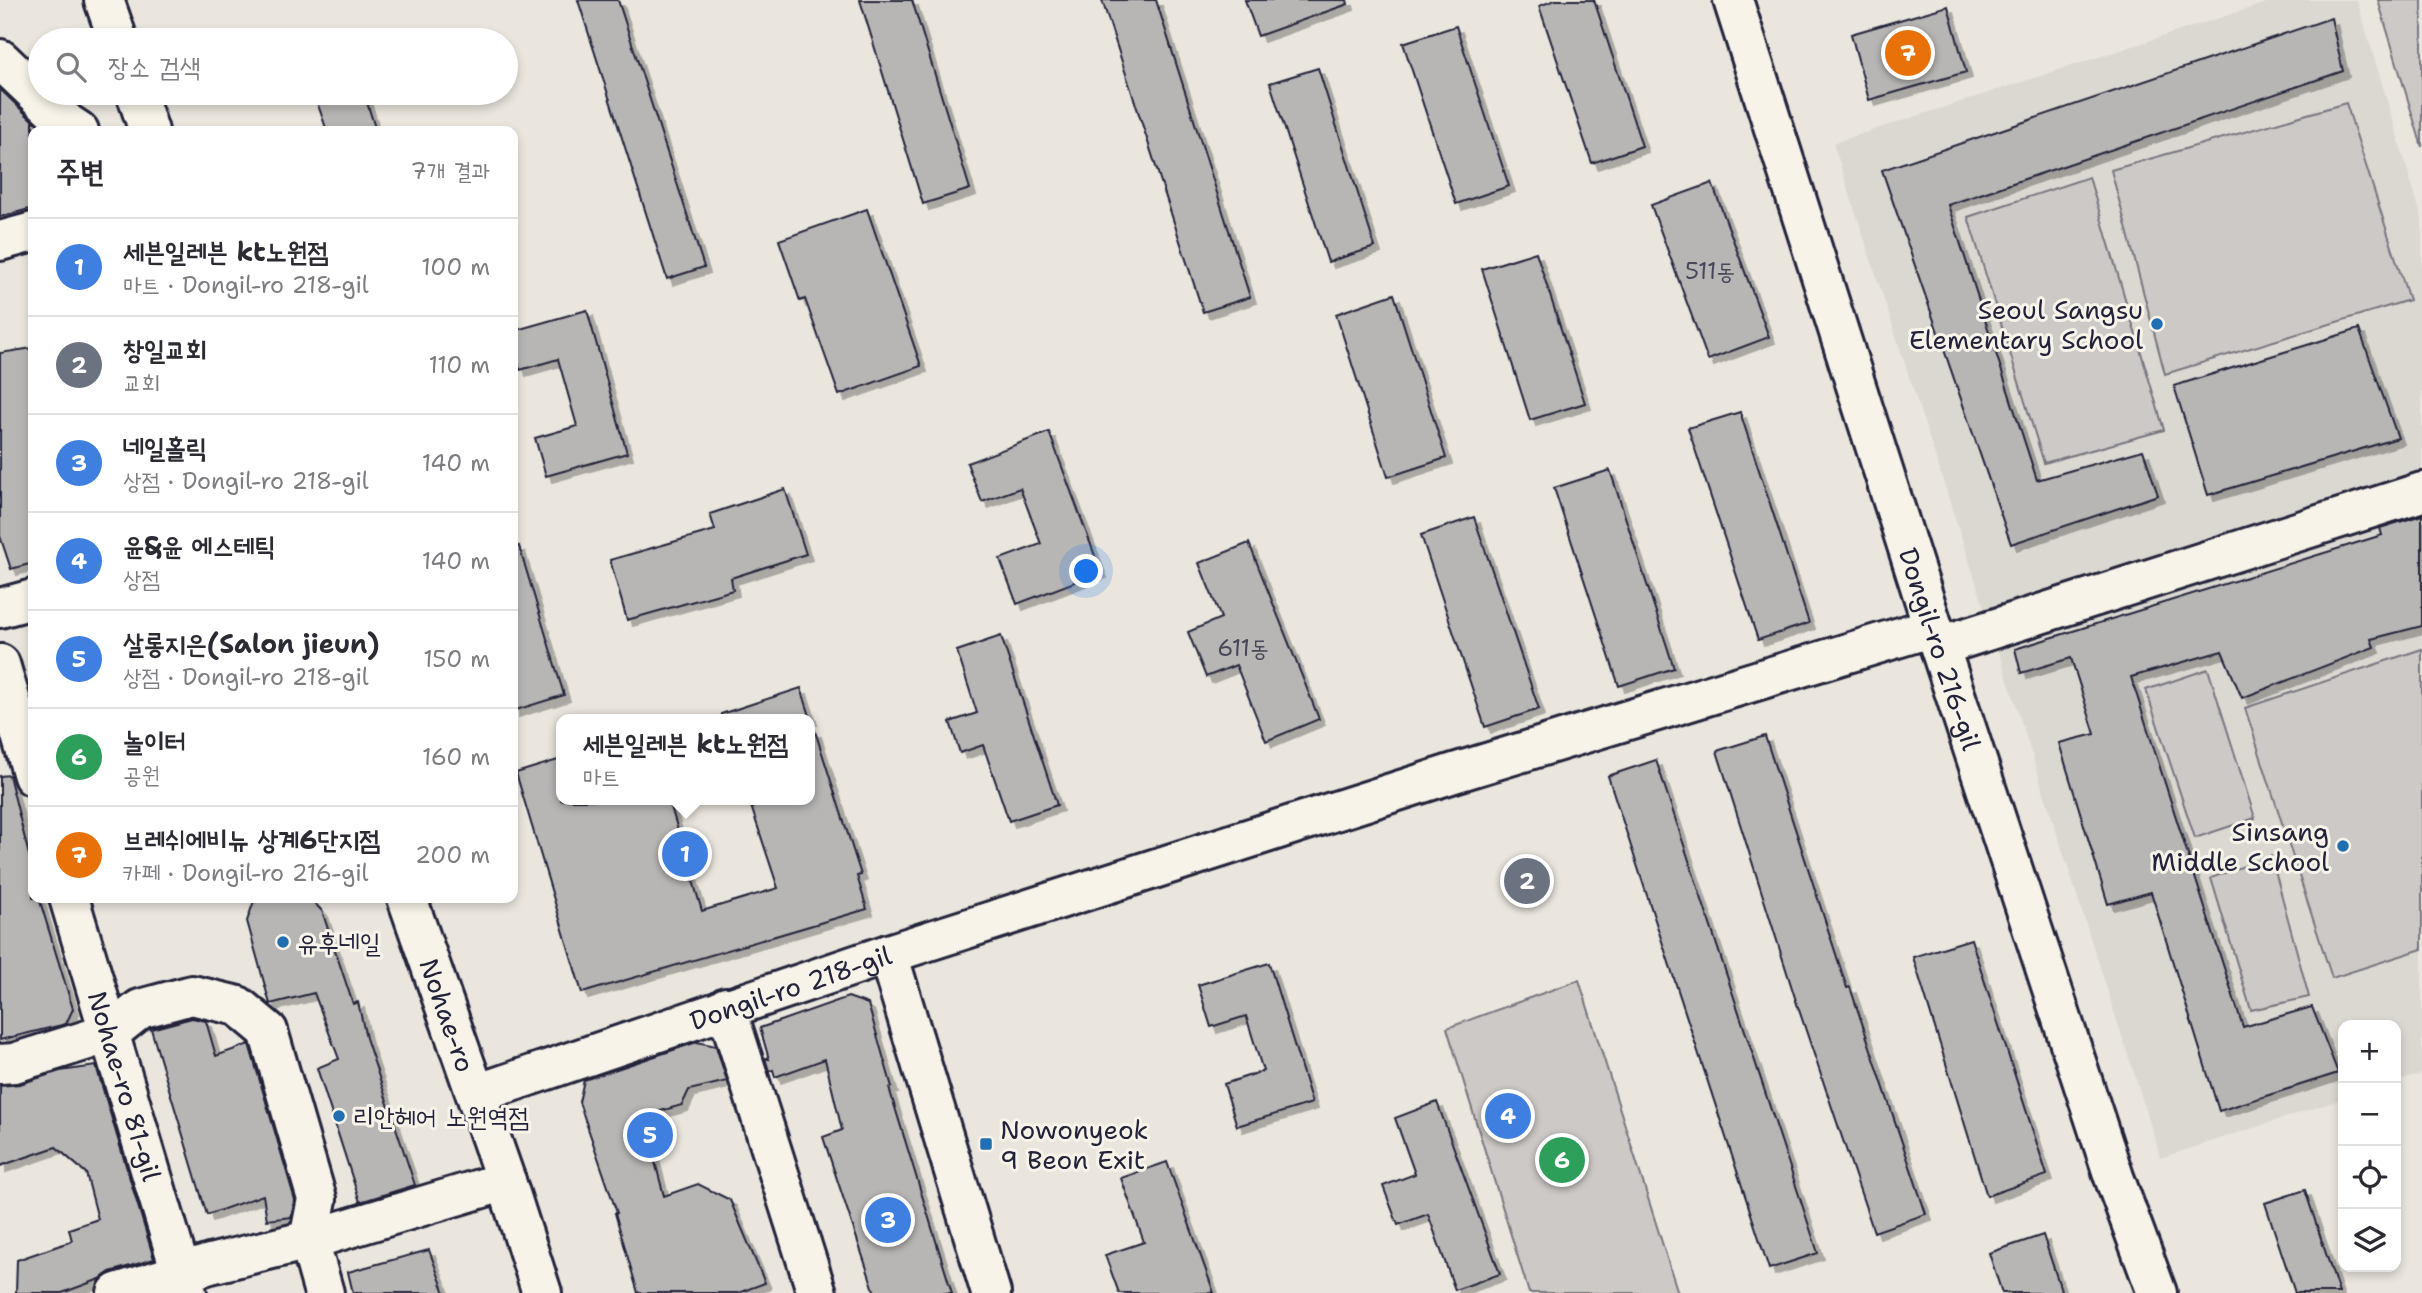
<!DOCTYPE html>
<html lang="ko">
<head>
<meta charset="utf-8">
<style>
	:root { --surface:#fff; --page:#f2f2f3; --text:#2b2b33; --muted:#7c7c81; --line:#e1e1e2; --accent:#1f6fb2 }
	body { margin:0; font-family:"Shantell Sans","Poor Story",sans-serif; background:var(--page); color:var(--text) }
	.controls { position:absolute; right:21px; bottom:21px; display:grid; overflow:hidden; border-radius:14px; box-shadow:0 4px 10px #0003 }
	.controls button { width:63px; height:63px; display:grid; place-items:center; padding:0; border:0; border-bottom:2px solid var(--line); background:var(--surface); color:var(--text); font:35px sans-serif }
	.you { position:absolute; left:1087px; top:572px; width:24px; height:24px; margin:-18px; border:5px solid #fff; border-radius:50%; background:#1a73e8; box-shadow:0 0 0 10px #1a73e833 }
	.badge { display:grid; place-items:center; width:46px; height:46px; border-radius:50%; background:var(--accent); color:#fff; font-size:23px; font-weight:700 }
	.pin { position:absolute; translate:-50% -50%; border:4px solid #fff; box-shadow:0 2px 7px #0006 }
	.popup { position:absolute; left:556px; top:714px; width:259px; height:91px; box-sizing:border-box; display:grid; place-content:center; border-radius:14px; background:var(--surface); filter:drop-shadow(0 2px 5px #0005); font-size:23px; white-space:nowrap; color:var(--muted) }
	.popup b { font-size:26px; color:var(--text) }
	.popup::after { content:''; position:absolute; left:50%; top:100%; margin-left:-14px; border:14px solid transparent; border-top-color:var(--surface) }
	.list { margin:0; padding:0; list-style:none }
	h2 { display:flex; justify-content:space-between; align-items:center; height:91px; margin:0; padding:0 28px; font-size:30px }
	h2 small { font-size:23px; font-weight:400; color:var(--muted) }
	.list li { display:grid; grid-template-columns:46px 1fr auto; gap:21px; align-items:center; box-sizing:border-box; height:98px; padding:0 28px; border-top:2px solid var(--line) }
	.list b { display:block; font-size:26px; white-space:nowrap }
	.list p { margin:0; font-size:23px; white-space:nowrap; color:var(--muted) }
	.list em { font-size:23px; font-style:normal; color:var(--muted) }
	.icon { flex:none; width:38px; height:38px; fill:none; stroke:currentColor; stroke-width:2; stroke-linecap:round; stroke-linejoin:round }
	.map { position:relative; flex:none; width:2422px; height:1293px; overflow:hidden }
	.search { position:absolute; background:var(--surface); box-shadow:0 4px 10px #0003; left:28px; top:28px; width:490px; height:77px; display:flex; align-items:center; gap:18px; box-sizing:border-box; padding:0 24px; border-radius:38px; color:var(--muted); font-size:26px }
	.panel { position:absolute; background:var(--surface); box-shadow:0 4px 10px #0003; left:28px; top:126px; width:490px; height:777px; border-radius:14px }
	.map>svg:first-child { display:block }
	.built { fill:#dbd8d2 }
	.green { fill:#cdc9c6; stroke:#787680; stroke-width:2 }
	.building { fill:#b8b6b5; stroke:#22223b; stroke-width:2; filter:url(#shadow) }
	.lines { fill:none; stroke-linecap:round; stroke-linejoin:round }
	.minor-casing { stroke:#22223b; stroke-width:44 }
	.major-casing { stroke:#22223b; stroke-width:44 }
	.minor { stroke:#f7f3e8; stroke-width:38 }
	.major { stroke:#f7f3e8; stroke-width:38 }
	.poi-dot { fill:#1f6fb2; stroke:#f7f3e8; stroke-width:2.5 }
	.labels { text-anchor:middle; dominant-baseline:central; stroke-width:6; stroke-linejoin:round; paint-order:stroke }
	.number-label { font-size:23px; fill:#48475a }
	.poi-label { font-size:26px; fill:#22223b; stroke:#f7f3e8; text-anchor:start }
	.street-label { font-size:26px; fill:#22223b; stroke:#f7f3e8 }
</style>
</head>
<body>
<div class="map">
<svg width="2422" height="1293" viewBox="0 0 2422 1293">
	<defs>
		<filter id="shadow"><feDropShadow dx="6" dy="6" stdDeviation="0" flood-color="#0004"/></filter>
	</defs>
	<rect width="100%" height="100%" fill="#eae6de"/>
	<filter id="ink" filterUnits="userSpaceOnUse"><feTurbulence type="fractalNoise" baseFrequency=".0143" numOctaves="2"/><feDisplacementMap in="SourceGraphic" scale="14" xChannelSelector="R" yChannelSelector="G"/><feConvolveMatrix kernelMatrix="1 2 1 2 8 2 1 2 1" color-interpolation-filters="sRGB"/></filter>
	<g filter="url(#ink)">
		<path class="built" d="M 2275,0 L 2357,0 L 2422,218 L 2422,474 L 1986,613 L 1833,143 Z
			M 2422,507 L 2422,1074 L 2396,1082 L 2396,1025 L 2343,1025 L 2343,1099 L 2161,1158 L 1996,643 Z"/>
		<path class="green" d="M 2378,0 L 2422,0 L 2422,147 Z
			M 2346,103 L 2409,300 L 2165,374 L 2111,170 Z
			M 2089,177 L 2164,430 L 2044,463 L 1968,217 Z
			M 2422,649 L 2422,949 L 2332,978 L 2245,708 Z
			M 2208,669 L 2255,818 L 2195,838 L 2146,690 Z
			M 2271,856 L 2309,997 L 2251,1010 L 2211,878 Z
			M 1579,980 L 1678,1293 L 1529,1293 L 1447,1028 Z"/>
		<path class="building" d="M 578,0 L 618,0 L 704,267 L 667,279 Z
			M 860,0 L 912,0 L 970,189 L 923,204 Z
			M 1102,0 L 1156,0 L 1250,297 L 1203,312 Z
			M 1245,0 L 1347,0 L 1348,4 L 1258,36 Z
			M 1555,0 L 1594,0 L 1642,146 L 1592,163 L 1539,6 Z
			M 1948,6 L 1966,72 L 1869,100 L 1851,34 Z
			M 2331,18 L 2343,71 L 1948,205 L 2037,480 L 2143,450 L 2158,495 L 2011,544 L 1882,170 Z
			M 1456,26 L 1509,186 L 1456,204 L 1403,43 Z
			M 1318,68 L 1375,247 L 1328,262 L 1270,83 Z
			M 0,89 L 33,121 L 33,208 L 0,217 Z
			M 314,93 L 364,93 L 376,131 L 327,131 Z
			M 1712,183 L 1769,337 L 1708,360 L 1651,205 Z
			M 867,209 L 921,366 L 839,395 L 805,299 L 800,301 L 779,240 Z
			M 1536,252 L 1585,403 L 1530,420 L 1482,269 Z
			M 1394,294 L 1446,458 L 1388,477 L 1336,314 Z
			M 587,310 L 627,453 L 546,476 L 535,438 L 577,426 L 558,359 L 520,370 L 513,345 L 513,331 Z
			M 2359,329 L 2398,438 L 2208,495 L 2174,386 Z
			M 33,348 L 33,563 L 11,569 L 0,536 L 0,353 Z
			M 1740,412 L 1809,623 L 1758,640 L 1688,428 Z
			M 1049,432 L 1101,572 L 1017,604 L 1000,559 L 1041,544 L 1020,488 L 982,502 L 967,463 Z
			M 1610,470 L 1674,668 L 1619,686 L 1554,488 Z
			M 785,489 L 806,554 L 731,578 L 733,590 L 627,620 L 610,560 L 715,530 L 710,514 Z
			M 2422,515 L 2422,626 L 2371,639 L 2374,647 L 2242,698 L 2222,651 L 2131,677 L 2243,1027 L 2312,1007 L 2338,1073 L 2219,1111 L 2151,892 L 2108,904 L 2059,743 L 2095,734 L 2071,658 L 2021,673 L 2015,649 L 2382,535 L 2380,528 Z
			M 1474,517 L 1539,709 L 1485,727 L 1421,535 Z
			M 1249,543 L 1319,719 L 1266,741 L 1236,665 L 1206,677 L 1188,632 L 1221,618 L 1199,563 Z
			M 519,546 L 564,695 L 513,711 L 513,547 Z
			M 1001,636 L 1057,805 L 1009,821 L 983,745 L 960,753 L 950,722 L 977,713 L 957,651 Z
			M 801,688 L 811,719 L 721,719 L 721,714 Z
			M 815,731 L 861,875 L 857,876 L 867,909 L 582,993 L 516,773 L 561,759 L 561,800 L 669,800 L 702,911 L 778,888 L 749,800 L 809,800 L 809,732 Z
			M 1765,736 L 1847,988 L 1850,987 L 1926,1214 L 1874,1232 L 1797,1004 L 1717,751 Z
			M 1656,760 L 1818,1253 L 1769,1269 L 1608,776 Z
			M 9,775 L 33,871 L 33,898 L 39,898 L 73,1009 L 66,1024 L 0,1040 L 0,776 Z
			M 255,898 L 310,898 L 322,911 L 353,1004 L 358,1002 L 366,1038 L 415,1185 L 360,1202 L 317,1068 L 339,1059 L 314,993 L 270,1004 L 247,921 Z
			M 1971,939 L 2047,1175 L 1987,1196 L 1913,957 Z
			M 1269,963 L 1312,1103 L 1237,1126 L 1224,1084 L 1263,1071 L 1246,1016 L 1211,1027 L 1198,985 Z
			M 848,997 L 868,1004 L 892,1087 L 889,1088 L 952,1293 L 875,1293 L 823,1137 L 842,1130 L 825,1059 L 775,1077 L 773,1070 L 769,1071 L 765,1058 L 769,1059 L 760,1028 Z
			M 192,1018 L 206,1021 L 216,1056 L 249,1044 L 295,1200 L 291,1217 L 267,1220 L 263,1195 L 207,1215 L 151,1029 Z
			M 697,1042 L 716,1046 L 727,1081 L 689,1090 L 682,1105 L 643,1116 L 664,1196 L 698,1184 L 730,1200 L 765,1283 L 738,1293 L 638,1293 L 615,1213 L 617,1213 L 579,1102 L 584,1080 Z
			M 96,1066 L 154,1259 L 110,1272 L 100,1279 L 62,1293 L 16,1293 L 17,1260 L 72,1241 L 69,1229 L 98,1219 L 86,1173 L 56,1147 L 0,1166 L 0,1086 L 20,1084 L 60,1071 Z
			M 1437,1102 L 1500,1274 L 1455,1290 L 1428,1214 L 1398,1225 L 1383,1186 L 1415,1174 L 1395,1118 Z
			M 1167,1162 L 1214,1293 L 1119,1293 L 1105,1255 L 1144,1242 L 1121,1178 Z
			M 2305,1190 L 2339,1293 L 2295,1293 L 2265,1203 Z
			M 2043,1235 L 2062,1293 L 2002,1293 L 1989,1253 Z
			M 429,1250 L 445,1293 L 353,1293 L 348,1272 Z"/>
		<g class="lines">
			<g class="minor-casing">
				<g id="minor">
					<path id="s1" d="M 1733,0 L 1933,627 L 2114,1177 L 2157,1293"/>
					<path d="M 0,59 L 67,123 L 79,131"/>
					<path d="M 0,241 L 33,232"/>
					<path d="M 0,608 L 33,599"/>
					<path d="M 1940,646 L 2422,492"/>
					<path d="M 0,664 L 33,776"/>
					<path id="s2" d="M 69,898 L 187,1293"/>
					<path d="M 888,954 L 991,1293"/>
					<path d="M 726,1007 L 817,1293"/>
					<path d="M 0,1064 L 14,1063 L 110,1033 L 140,1009 L 192,995 L 238,1006 L 268,1031 L 317,1199 L 309,1240 L 324,1293"/>
					<path id="s3" d="M 476,1094 L 888,954 L 1454,773 L 1933,627"/>
					<path d="M 117,1293 L 210,1264 L 309,1240 L 506,1181"/>
				</g>
			</g>
			<g class="major-casing">
				<g id="major">
					<path d="M 104,0 L 118,40"/>
					<path d="M 136,93 L 149,131"/>
					<path id="s4" d="M 407,898 L 506,1181 L 542,1293"/>
				</g>
			</g>
			<use href="#minor" class="minor"/>
			<use href="#major" class="major"/>
		</g>
	</g>
	<g class="poi-dot">
		<circle cx="2157" cy="324" r="7"/>
		<circle cx="2343" cy="846" r="7"/>
		<circle cx="283" cy="942" r="7"/>
		<circle cx="339" cy="1116" r="7"/>
		<rect x="979" y="1137" width="14" height="14" rx="3.5"/>
	</g>
	<g class="labels">
		<g class="number-label">
			<text x="1710" y="271">511동</text>
			<text x="1243" y="648">611동</text>
		</g>
		<g class="poi-label">
			<text x="2143" y="309" text-anchor="end">Seoul Sangsu<tspan x="2143" dy="30">Elementary School</tspan></text>
			<text x="2329" y="831" text-anchor="end">Sinsang<tspan x="2329" dy="30">Middle School</tspan></text>
			<text x="297" y="942">유후네일</text>
			<text x="353" y="1116">리안헤어 노원역점</text>
			<text x="1000" y="1129">Nowonyeok<tspan x="1000" dy="30">9 Beon Exit</tspan></text>
		</g>
		<g class="street-label">
			<text stroke="none"><textPath href="#s1" startOffset="681">Dongil-ro 216-gil</textPath></text>
			<text stroke="none"><textPath href="#s3" startOffset="332">Dongil-ro 218-gil</textPath></text>
			<text stroke="none"><textPath href="#s4" startOffset="124">Nohae-ro</textPath></text>
			<text stroke="none"><textPath href="#s2" startOffset="196">Nohae-ro 81-gil</textPath></text>
		</g>
	</g>
</svg>
<div class="controls">
<button>+</button>
<button>−</button>
<button><svg class="icon" aria-label="locate" viewBox="0 0 24 24"><circle cx="12" cy="12" r="6"/><path d="M12 2v4M12 18v4M2 12h4M18 12h4"/></svg></button>
<button><svg class="icon" aria-label="layers" viewBox="0 0 24 24"><path d="M12 4l9 5-9 5-9-5zM3 14l9 5 9-5"/></svg></button>
</div>
<div class="you"></div>
<div class="pin badge" style="left:685px;top:854px;background:#3f7fe0">1</div>
<div class="popup"><b>세븐일레븐 kt노원점</b>마트</div>
<div class="pin badge" style="left:1527px;top:881px;background:#6b7280">2</div>
<div class="pin badge" style="left:888px;top:1220px;background:#3f7fe0">3</div>
<div class="pin badge" style="left:1508px;top:1116px;background:#3f7fe0">4</div>
<div class="pin badge" style="left:650px;top:1135px;background:#3f7fe0">5</div>
<div class="pin badge" style="left:1562px;top:1160px;background:#2e9e5b">6</div>
<div class="pin badge" style="left:1908px;top:53px;background:#e8710a">7</div>
<div class="search"><svg class="icon" aria-label="search" viewBox="0 0 24 24"><circle cx="10" cy="10" r="6"/><path d="M15 15l6 6"/></svg>장소 검색</div>
<section class="panel">
<h2>주변<small>7개 결과</small></h2>
<ul class="list">
<li><span class="badge" style="background:#3f7fe0">1</span><div><b>세븐일레븐 kt노원점</b><p>마트 · Dongil-ro 218-gil</p></div><em>100 m</em></li>
<li><span class="badge" style="background:#6b7280">2</span><div><b>창일교회</b><p>교회</p></div><em>110 m</em></li>
<li><span class="badge" style="background:#3f7fe0">3</span><div><b>네일홀릭</b><p>상점 · Dongil-ro 218-gil</p></div><em>140 m</em></li>
<li><span class="badge" style="background:#3f7fe0">4</span><div><b>윤&amp;윤 에스테틱</b><p>상점</p></div><em>140 m</em></li>
<li><span class="badge" style="background:#3f7fe0">5</span><div><b>살롱지은(Salon jieun)</b><p>상점 · Dongil-ro 218-gil</p></div><em>150 m</em></li>
<li><span class="badge" style="background:#2e9e5b">6</span><div><b>놀이터</b><p>공원</p></div><em>160 m</em></li>
<li><span class="badge" style="background:#e8710a">7</span><div><b>브레쉬에비뉴 상계6단지점</b><p>카페 · Dongil-ro 216-gil</p></div><em>200 m</em></li>
</ul>
</section>
</div>
</body>
</html>
